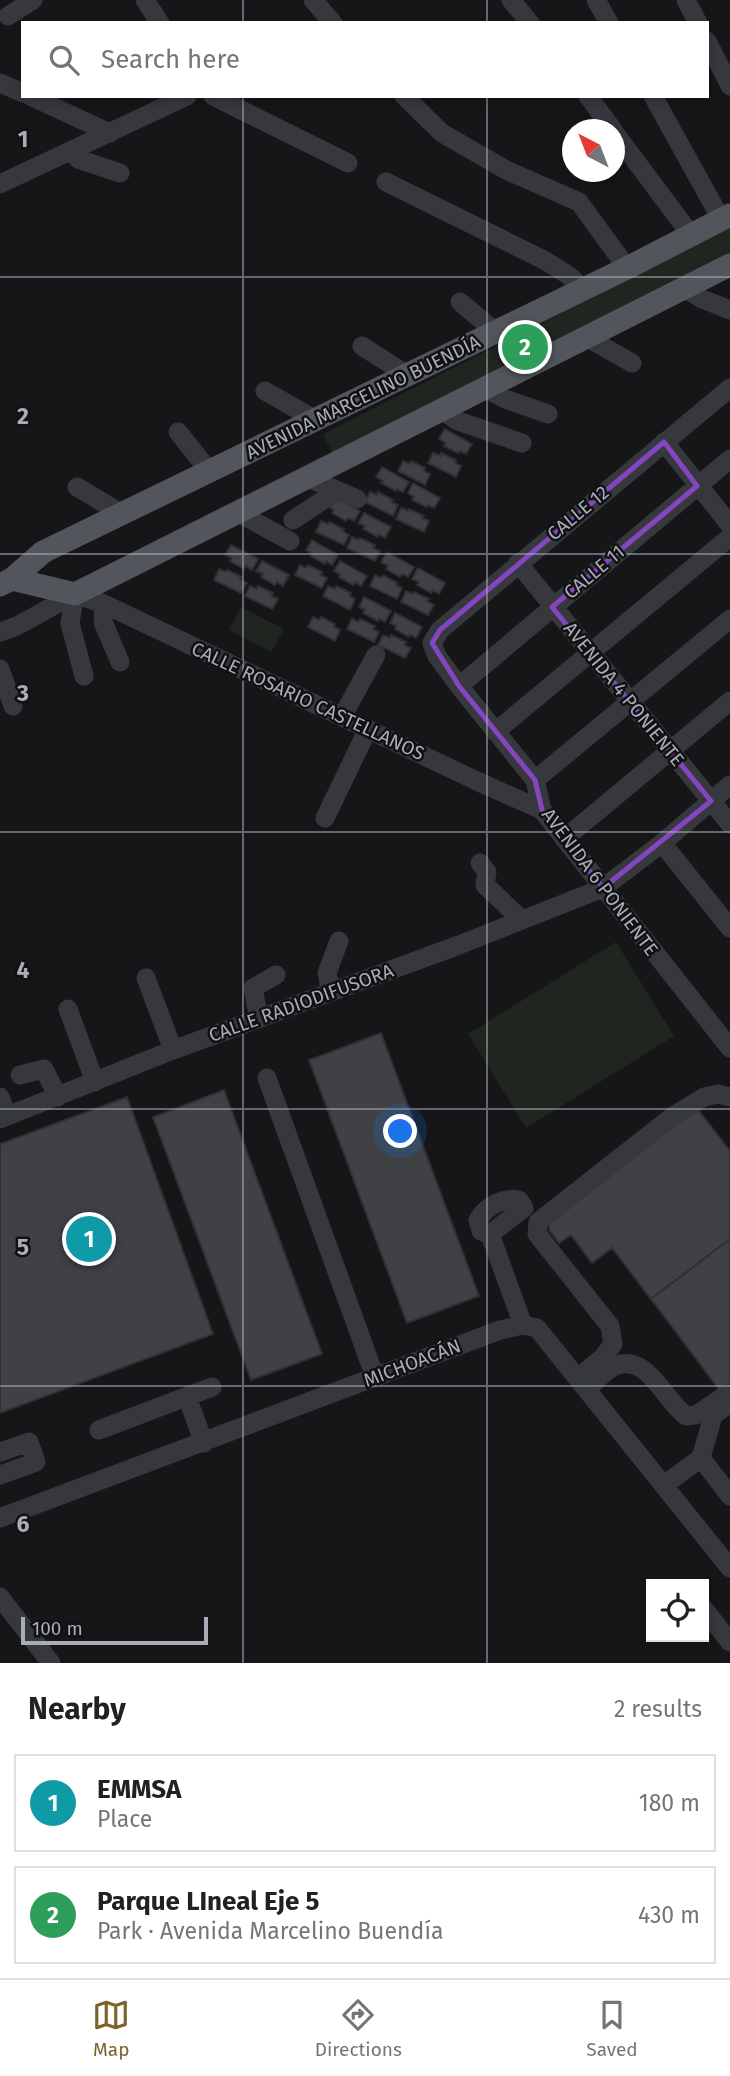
<!DOCTYPE html>
<html lang="en">
<head>
<meta charset="utf-8">
<style>
	:root { --surface:#fff; --page:#f2f2f2; --text:#202124; --muted:#757577; --line:#e0e0e0; --accent:#7e622b }
	body { margin:0; font-family:"Fira Sans",sans-serif; background:var(--page); color:var(--text) }
	.controls { position:absolute; right:21px; bottom:21px; display:grid; overflow:hidden; border-radius:0px; box-shadow:0 4px 10px #0003 }
	.controls button { width:63px; height:63px; display:grid; place-items:center; padding:0; border:0; border-bottom:2px solid var(--line); background:var(--surface); color:var(--text); font:35px sans-serif }
	.compass { position:absolute; left:562px; top:119px; width:63px; height:63px; border-radius:50%; background:var(--surface); box-shadow:0 4px 10px #0003; rotate:318deg }
	.scale { position:absolute; left:21px; bottom:18px; width:187px; box-sizing:border-box; padding-left:7px; border:4px solid #a8adb8; border-top:0; font-size:19px; line-height:24px; white-space:nowrap; color:#a8adb8; -webkit-text-stroke:5px #111113; paint-order:stroke }
	.you { position:absolute; left:401px; top:1132px; width:24px; height:24px; margin:-18px; border:5px solid #fff; border-radius:50%; background:#1a73e8; box-shadow:0 0 0 10px #1a73e833 }
	.badge { display:grid; place-items:center; width:46px; height:46px; border-radius:50%; background:var(--accent); color:#fff; font-size:23px; font-weight:700 }
	.pin { position:absolute; translate:-50% -50%; border:4px solid #fff; box-shadow:0 2px 7px #0006 }
	.list { margin:0; padding:0; list-style:none }
	h2 { display:flex; justify-content:space-between; align-items:center; height:91px; margin:0; padding:0 28px; font-size:30px }
	h2 small { font-size:23px; font-weight:400; color:var(--muted) }
	.list li { display:grid; grid-template-columns:46px 1fr auto; gap:21px; align-items:center; box-sizing:border-box; height:98px; margin:0 14px 14px; padding:0 14px; border:2px solid var(--line); border-radius:0px }
	.list b { display:block; font-size:26px; white-space:nowrap }
	.list p { margin:0; font-size:23px; white-space:nowrap; color:var(--muted) }
	.list em { font-size:23px; font-style:normal; color:var(--muted) }
	.icon { flex:none; width:38px; height:38px; fill:none; stroke:currentColor; stroke-width:2; stroke-linecap:round; stroke-linejoin:round }
	.map { position:relative; flex:none; width:730px; height:1663px; overflow:hidden }
	.search { position:absolute; background:var(--surface); box-shadow:0 4px 10px #0003; left:21px; right:21px; top:21px; height:77px; display:flex; align-items:center; gap:18px; box-sizing:border-box; padding:0 24px; border-radius:0px; color:var(--muted); font-size:26px }
	.sheet { height:315px; background:var(--surface) }
	nav { display:flex; justify-content:space-around; align-items:center; box-sizing:border-box; height:98px; border-top:2px solid var(--line); background:var(--surface); font-size:19px; color:var(--muted) }
	nav a { display:grid; justify-items:center; gap:4px }
	nav .on { color:var(--accent) }
	.map>svg:first-child { display:block }
	.green { fill:#1e261f }
	.building { fill:#404145; stroke:#303034; stroke-width:2 }
	.lines { fill:none; stroke-linecap:round; stroke-linejoin:round }
	.minor { stroke:#37383d; stroke-width:19 }
	.major { stroke:#53555c; stroke-width:23 }
	.marked { fill:none; stroke:#8446be; stroke-width:5; stroke-linejoin:round }
	.grid { fill:none; stroke:#a8adb8; stroke-width:2; stroke-opacity:0.55 }
	.labels { text-anchor:middle; dominant-baseline:central; stroke-width:5; stroke-linejoin:round; paint-order:stroke }
	.street-label { font-size:19px; fill:#a8adb8; stroke:#111113 }
	.grid-label { font-size:23px; text-anchor:middle; font-weight:bold; fill:#a8adb8; stroke:#111113; stroke-width:5; stroke-linejoin:round; paint-order:stroke }
</style>
</head>
<body>
<div class="map">
<svg width="730" height="1663" viewBox="0 0 730 1663">
	<rect width="100%" height="100%" fill="#161618"/>
	<path class="green" d="M 730,227 L 730,260 L 335,458 L 323,434 Z
		M 241,607 L 284,629 L 271,652 L 229,630 Z
		M 616,942 L 674,1036 L 526,1128 L 468,1034 Z"/>
	<path class="building" d="M 445,429 L 472,444 L 466,454 L 460,451 L 458,453 L 444,446 L 446,443 L 439,439 Z
		M 433,453 L 440,456 L 441,453 L 456,460 L 455,463 L 461,466 L 456,477 L 428,463 Z
		M 403,461 L 409,464 L 411,461 L 425,468 L 424,471 L 430,474 L 425,485 L 398,471 Z
		M 382,467 L 409,482 L 403,492 L 397,489 L 396,491 L 381,483 L 383,481 L 376,477 Z
		M 413,483 L 440,498 L 434,508 L 428,505 L 427,507 L 412,500 L 414,497 L 408,493 Z
		M 370,492 L 377,495 L 378,492 L 393,500 L 391,502 L 398,505 L 393,516 L 365,502 Z
		M 333,496 L 360,511 L 354,521 L 348,518 L 346,521 L 332,513 L 334,510 L 327,506 Z
		M 401,508 L 408,511 L 409,509 L 424,516 L 422,518 L 429,521 L 424,532 L 396,519 Z
		M 364,513 L 391,527 L 385,538 L 379,534 L 378,537 L 363,529 L 365,526 L 358,523 Z
		M 321,521 L 328,524 L 329,522 L 344,529 L 342,531 L 349,535 L 344,545 L 316,532 Z
		M 352,537 L 359,540 L 360,538 L 375,545 L 373,548 L 380,551 L 375,561 L 347,548 Z
		M 312,540 L 338,555 L 332,565 L 326,561 L 325,564 L 311,556 L 312,554 L 306,550 Z
		M 231,545 L 258,559 L 252,570 L 246,566 L 244,569 L 230,561 L 232,558 L 225,555 Z
		M 387,552 L 414,567 L 408,577 L 402,574 L 400,577 L 386,569 L 388,566 L 381,562 Z
		M 262,561 L 289,575 L 283,586 L 277,582 L 275,585 L 261,577 L 263,574 L 256,571 Z
		M 340,561 L 367,576 L 361,586 L 355,582 L 353,585 L 339,577 L 340,574 L 334,571 Z
		M 300,565 L 306,568 L 308,565 L 322,572 L 321,575 L 327,578 L 322,588 L 295,575 Z
		M 418,568 L 445,583 L 439,594 L 433,590 L 431,593 L 417,585 L 419,582 L 412,579 Z
		M 219,569 L 226,572 L 227,570 L 242,577 L 240,579 L 247,583 L 241,593 L 214,580 Z
		M 375,575 L 381,578 L 383,575 L 397,583 L 396,585 L 402,588 L 397,599 L 370,586 Z
		M 250,586 L 257,589 L 258,586 L 273,593 L 271,596 L 278,599 L 272,609 L 245,596 Z
		M 328,586 L 335,589 L 336,586 L 351,593 L 349,596 L 355,599 L 350,610 L 323,596 Z
		M 406,591 L 412,594 L 414,592 L 429,599 L 427,601 L 434,605 L 428,615 L 401,602 Z
		M 364,597 L 391,611 L 385,622 L 379,618 L 378,621 L 363,613 L 365,610 L 359,607 Z
		M 395,613 L 422,627 L 416,638 L 410,634 L 409,637 L 395,629 L 396,626 L 390,623 Z
		M 313,617 L 319,620 L 321,617 L 335,624 L 334,627 L 340,630 L 335,641 L 308,627 Z
		M 352,618 L 358,622 L 360,619 L 375,626 L 373,629 L 379,632 L 374,642 L 347,629 Z
		M 383,635 L 390,638 L 391,635 L 406,642 L 404,645 L 411,648 L 405,658 L 378,645 Z
		M 381,1033 L 479,1296 L 407,1323 L 309,1060 Z
		M 224,1090 L 322,1354 L 251,1380 L 153,1117 Z
		M 127,1097 L 213,1334 L 0,1413 L 0,1144 Z
		M 696,1107 L 730,1151 L 730,1239 L 651,1299 L 612,1248 L 592,1263 L 571,1235 L 559,1243 L 549,1230 L 550,1217 Z
		M 730,1239 L 730,1385 L 721,1392 L 651,1299 Z"/>
	<g class="lines">
		<path class="minor" d="M 145,0 L 160,23
			M 313,0 L 333,23
			M 511,0 L 530,23
			M 596,0 L 609,23
			M 686,0 L 698,23
			M 8,16 L 33,0
			M 707,41 L 730,86
			M 0,83 L 23,93
			M 30,96 L 110,133
			M 213,96 L 348,163
			M 404,96 L 442,133 L 506,170 L 579,202 L 627,268
			M 588,96 L 613,130
			M 653,96 L 721,219
			M 614,132 L 691,235
			M 71,151 L 78,159 L 120,173
			M 386,182 L 544,260 L 568,275 L 584,289
			M 0,184 L 187,96
			M 684,288 L 702,299 L 730,310
			M 460,302 L 496,332
			M 586,337 L 632,363
			M 362,346 L 407,375
			M 485,388 L 505,399 L 548,414
			M 730,388 L 440,630 L 432,643 L 437,656 L 459,686 L 535,780 L 542,810 L 730,1048
			M 265,391 L 316,420
			M 441,410 L 458,421 L 522,443
			M 178,432 L 210,472
			M 664,442 L 730,525
			M 306,477 L 357,499
			M 77,487 L 122,514
			M 237,512 L 290,541
			M 293,520 L 337,491
			M 518,563 L 730,824
			M 75,594 L 104,604 L 479,782 L 542,810
			M 75,594 L 70,623 L 84,676
			M 104,604 L 103,622 L 120,662
			M 0,632 L 17,626 L 75,594
			M 0,669 L 13,706
			M 459,686 L 730,459
			M 342,717 L 376,655
			M 495,732 L 730,537
			M 535,780 L 730,619
			M 325,818 L 368,729
			M 564,839 L 730,701
			M 662,843 L 730,928
			M 480,863 L 487,872 L 485,885 L 522,920
			M 146,978 L 173,1050
			M 331,992 L 327,973 L 339,941
			M 68,1009 L 95,1082
			M 259,1019 L 253,988 L 276,975
			M 20,1075 L 44,1069 L 58,1097
			M 267,1078 L 375,1377
			M 0,1097 L 7,1116
			M 0,1119 L 173,1050 L 459,945 L 603,888 L 662,843 L 730,785
			M 490,1234 L 481,1231 L 478,1220 C 486,1206 504,1197 519,1200 L 524,1208 L 490,1234 L 523,1325
			M 578,1378 L 603,1357 L 613,1344 L 610,1326 L 537,1234 L 538,1222 L 673,1116 L 704,1097 L 718,1094 L 730,1097
			M 587,1389 C 595,1382 604,1372 613,1367 C 646,1350 664,1400 686,1416 L 696,1415 L 730,1392
			M 187,1397 L 204,1443
			M 99,1430 L 212,1387
			M 0,1452 L 29,1442 L 36,1462 L 0,1475
			M 701,1458 L 730,1496
			M 664,1485 L 701,1458 L 713,1416 L 729,1403
			M 0,1518 L 500,1330 L 523,1325 L 537,1328 L 730,1568
			M 0,1597 L 51,1663
			M 704,1609 L 730,1642"/>
		<path class="major" d="M 12,579 L 75,594 L 730,265
			M 0,585 L 12,579 L 43,552 L 627,268 L 730,215"/>
	</g>
	<path class="marked" d="M 664,442 L 697,486 L 552,607 L 711,801 L 603,888 L 542,810 L 535,780 L 459,686 L 432,643 L 440,630 Z"/>
	<path class="grid" d="M 243,0 L 243,23M 487,0 L 487,23M 243,96 L 243,1663M 487,96 L 487,1663M 0,277 L 730,277M 0,554 L 730,554M 0,832 L 730,832M 0,1109 L 730,1109M 0,1386 L 730,1386"/>
	<g class="labels">
		<g class="street-label">
			<text transform="translate(363 397) rotate(-26)">AVENIDA MARCELINO BUENDÍA</text>
			<text transform="translate(578 513) rotate(-40)">CALLE 12</text>
			<text transform="translate(594 572) rotate(-40)">CALLE 11</text>
			<text transform="translate(624 694) rotate(51)">AVENIDA 4 PONIENTE</text>
			<text transform="translate(308 701) rotate(25)">CALLE ROSARIO CASTELLANOS</text>
			<text transform="translate(600 882) rotate(53)">AVENIDA 6 PONIENTE</text>
			<text transform="translate(301 1003) rotate(-20)">CALLE RADIODIFUSORA</text>
			<text transform="translate(412 1363) rotate(-21)">MICHOACÁN</text>
		</g>
	</g>
	<g class="grid-label">
		<text x="23" y="147">1</text>
		<text x="23" y="424">2</text>
		<text x="23" y="701">3</text>
		<text x="23" y="978">4</text>
		<text x="23" y="1255">5</text>
		<text x="23" y="1532">6</text>
	</g>
</svg>
<div class="controls">
<button><svg class="icon" aria-label="locate" viewBox="0 0 24 24"><circle cx="12" cy="12" r="6"/><path d="M12 2v4M12 18v4M2 12h4M18 12h4"/></svg></button>
</div>
<svg class="compass" viewBox="-18 -18 36 36"><path d="M0-13l5 13h-10z" fill="#e53935"/><path d="M0 13l5-13h-10z" fill="#757577"/></svg>
<div class="scale">100 m</div>
<div class="you"></div>
<div class="pin badge" style="left:89px;top:1239px;background:#0f9aa8">1</div>
<div class="pin badge" style="left:525px;top:347px;background:#2e9e5b">2</div>
<div class="search"><svg class="icon" aria-label="search" viewBox="0 0 24 24"><circle cx="10" cy="10" r="6"/><path d="M15 15l6 6"/></svg>Search here</div>
</div>
<section class="sheet">
<h2>Nearby<small>2 results</small></h2>
<ul class="list">
<li><span class="badge" style="background:#0f9aa8">1</span><div><b>EMMSA</b><p>Place</p></div><em>180 m</em></li>
<li><span class="badge" style="background:#2e9e5b">2</span><div><b>Parque LIneal Eje 5</b><p>Park · Avenida Marcelino Buendía</p></div><em>430 m</em></li>
</ul>
</section>
<nav>
<a class="on"><svg class="icon" aria-label="map" viewBox="0 0 24 24"><path d="M3 6l6-2 6 2 6-2v14l-6 2-6-2-6 2zM9 4v14M15 6v14"/></svg>Map</a>
<a><svg class="icon" aria-label="directions" viewBox="0 0 24 24"><path d="M12 3l9 9-9 9-9-9zM9 14v-3h6M13 9l2 2-2 2"/></svg>Directions</a>
<a><svg class="icon" aria-label="saved" viewBox="0 0 24 24"><path d="M7 4h10v16l-5-4-5 4z"/></svg>Saved</a>
</nav>
</body>
</html>
